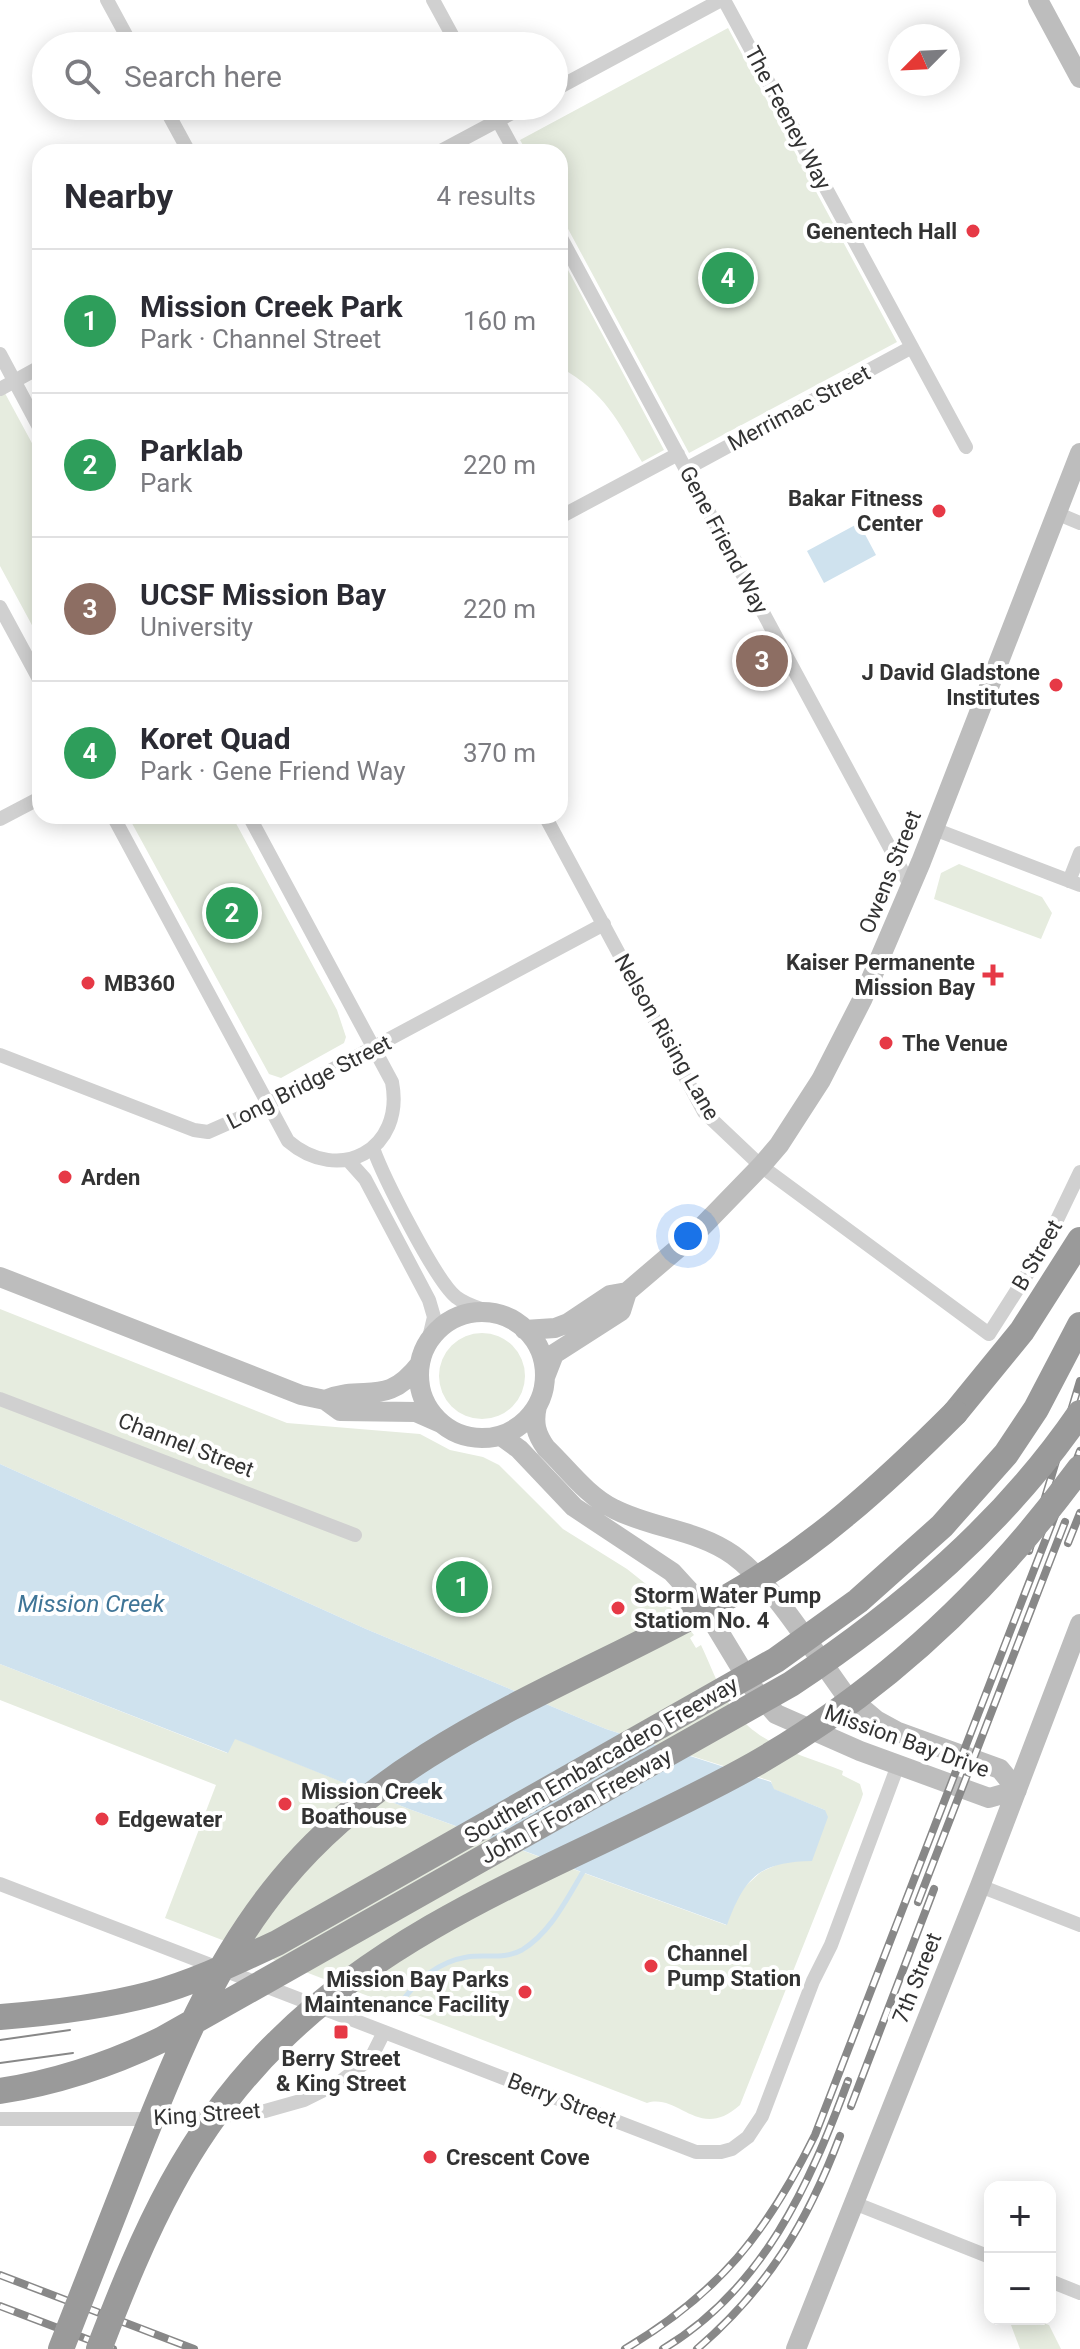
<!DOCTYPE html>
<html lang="en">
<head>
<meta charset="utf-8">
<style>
	:root { --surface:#fff; --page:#f7f7f7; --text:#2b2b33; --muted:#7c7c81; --line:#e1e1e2; --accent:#e63946 }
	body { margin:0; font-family:Roboto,sans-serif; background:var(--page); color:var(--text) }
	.controls { position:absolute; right:24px; bottom:24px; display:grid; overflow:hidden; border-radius:16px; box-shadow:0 4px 20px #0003 }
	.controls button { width:72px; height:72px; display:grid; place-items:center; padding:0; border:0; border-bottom:2px solid var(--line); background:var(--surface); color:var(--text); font:40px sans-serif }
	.compass { position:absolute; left:888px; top:24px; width:72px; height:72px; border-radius:50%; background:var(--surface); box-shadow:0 4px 20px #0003; rotate:246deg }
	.you { position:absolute; left:688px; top:1236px; width:28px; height:28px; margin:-20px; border:6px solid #fff; border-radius:50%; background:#1a73e8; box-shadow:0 0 0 12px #1a73e833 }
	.badge { display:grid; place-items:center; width:52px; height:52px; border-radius:50%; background:var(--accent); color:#fff; font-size:26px; font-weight:700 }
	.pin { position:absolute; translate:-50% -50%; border:4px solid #fff; box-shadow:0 2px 8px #0006 }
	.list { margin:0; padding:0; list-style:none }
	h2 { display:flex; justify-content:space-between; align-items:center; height:104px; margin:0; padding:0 32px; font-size:34px }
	h2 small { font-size:26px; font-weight:400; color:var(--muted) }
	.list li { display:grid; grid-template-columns:52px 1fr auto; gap:24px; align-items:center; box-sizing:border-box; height:144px; padding:0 32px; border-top:2px solid var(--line) }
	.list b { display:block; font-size:30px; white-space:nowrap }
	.list p { margin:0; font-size:26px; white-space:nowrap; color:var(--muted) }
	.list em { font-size:26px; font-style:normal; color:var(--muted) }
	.icon { flex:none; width:44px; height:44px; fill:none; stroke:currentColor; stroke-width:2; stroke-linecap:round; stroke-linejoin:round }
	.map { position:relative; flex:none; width:1080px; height:2349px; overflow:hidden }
	.search { position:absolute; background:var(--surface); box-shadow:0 4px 20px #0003; left:32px; top:32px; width:536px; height:88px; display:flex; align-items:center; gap:20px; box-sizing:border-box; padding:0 28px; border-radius:44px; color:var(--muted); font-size:30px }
	.panel { position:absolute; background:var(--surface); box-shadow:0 4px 20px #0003; left:32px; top:144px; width:536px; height:680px; border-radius:24px }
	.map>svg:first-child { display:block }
	.green { fill:#e6ecdf }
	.water { fill:#cfe2ee }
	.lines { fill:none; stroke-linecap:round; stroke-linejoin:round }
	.stream { stroke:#cfe2ee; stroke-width:5 }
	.street { stroke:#d0d0d0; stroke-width:14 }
	.secondary { stroke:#bdbdbd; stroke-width:20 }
	.highway { stroke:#9a9a9a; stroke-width:26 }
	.tram { stroke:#888; stroke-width:2 }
	.rail-casing { stroke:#888; stroke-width:8 }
	.rail { stroke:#fff; stroke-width:5; stroke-dasharray:15; stroke-linecap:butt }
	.highway-bridge { stroke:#9a9a9a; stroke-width:26 }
	.poi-dot { fill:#e63946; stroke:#fff; stroke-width:3 }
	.labels { text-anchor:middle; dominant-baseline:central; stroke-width:8; stroke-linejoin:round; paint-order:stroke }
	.street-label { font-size:22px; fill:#333; stroke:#fff }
	.poi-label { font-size:22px; font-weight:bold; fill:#333; stroke:#fff; text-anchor:start }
	.water-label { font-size:24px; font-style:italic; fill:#3f7597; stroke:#fff }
</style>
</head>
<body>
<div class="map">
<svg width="1080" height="2349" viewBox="0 0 1080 2349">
	<rect width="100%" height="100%" fill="#fff"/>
	<path class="green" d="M 728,28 L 897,342 L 689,453 L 560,214 L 560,152 L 527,152 L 520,140 Z
		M 560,255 L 664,450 L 642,462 C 617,419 605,393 560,367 Z
		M 0,384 L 40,458 L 40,640 L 0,566 Z
		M 128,816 L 232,816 L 337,1010 L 346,1037 L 344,1043 L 281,1078 L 269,1074 Z
		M 959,864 L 1042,897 L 1052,913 L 1041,939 L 934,899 L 941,873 Z
		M 0,1309 L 287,1423 L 420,1434 L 450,1450 L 483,1457 L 499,1465 L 563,1529 L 627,1569 L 661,1596 L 694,1635 L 690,1638 L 696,1648 L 701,1645 C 712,1668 720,1693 735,1712 C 761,1746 805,1756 843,1771 L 842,1775 L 860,1784 L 863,1794 L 861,1800 L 740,2105 C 699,2142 679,2093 647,2103 L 165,1918 L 216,1785 L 0,1700 L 0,1664 L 227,1753 L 234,1738 L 409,1809 L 726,1925 L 740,1891 L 761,1872 L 785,1861 L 825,1810 L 773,1789 L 771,1781 L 606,1729 L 366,1629 L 0,1464 Z
		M439 1376a43 43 0 1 1 86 0a43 43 0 1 1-86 0Z
		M 1014,2319 L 1030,2319 L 1049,2325 L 1061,2349 L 1020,2349 L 1011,2325 Z"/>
	<path class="water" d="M 859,523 L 876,555 L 824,583 L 807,551 Z
		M 0,1464 L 366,1629 L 606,1729 L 771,1782 L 774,1789 L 825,1810 L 828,1817 L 812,1861 C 759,1862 745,1877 727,1925 L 409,1809 L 235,1739 L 228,1753 L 0,1664 Z"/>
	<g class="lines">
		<path class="stream" d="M 398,2007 C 414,1983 437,1962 467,1957 C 485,1954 504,1960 522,1950 C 551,1932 566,1900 583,1872"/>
		<path class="street" d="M 107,0 L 132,46
			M 433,0 L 458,46
			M 724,0 L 966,447
			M 554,90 L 721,0
			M 164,106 L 189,152
			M 490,106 L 515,152
			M 439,152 L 525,106
			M 560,236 L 911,887
			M 0,354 L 40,429
			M 0,389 L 40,367
			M 686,469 L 912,347
			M 1056,513 L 1080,523
			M 560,517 L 678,454
			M 0,607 L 40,681
			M 113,816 L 288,1141 C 339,1185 405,1150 392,1082 L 249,816
			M 545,816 L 704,1112 L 761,1166 L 989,1334 L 1042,1251 L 1080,1172
			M 0,819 L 40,798
			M 934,829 L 1080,885
			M 1069,881 L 1080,853
			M 0,1055 L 194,1130 L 208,1132 L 251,1113 L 604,924
			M 373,1148 C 383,1176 435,1280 456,1297 C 466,1305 478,1308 490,1312
			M 348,1160 L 365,1179 L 429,1300 L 434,1317 L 428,1342
			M 0,1399 L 355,1535
			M 0,1884 L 696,2152 L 721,2152 L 732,2149 L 748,2137 L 762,2116 L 813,1981 L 831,1945 L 898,1765
			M 980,1886 L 1080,1925
			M 0,2119 L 198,2119 L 265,2111 L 304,2100 L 340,2082 L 371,2058 L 384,2032
			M 854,2203 L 990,2257
			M 1050,2281 L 1080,2293"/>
		<path class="secondary" d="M 1038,0 L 1080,78
			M 0,1277 L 301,1395 L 325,1400 L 340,1411 L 416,1412 L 441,1423
			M419 1375a63 63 0 1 1 126 0a63 63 0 1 1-126 0Z
			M 525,1330 L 555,1328 L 568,1323 L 610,1295 L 627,1292 L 696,1233 L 761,1166 L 779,1145 L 821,1080 L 862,1000 L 921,862 L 1080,453
			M 545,1377 L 554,1354 L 621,1311 L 627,1292
			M 325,1400 C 366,1383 385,1409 420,1364
			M 537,1406 C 533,1423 536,1434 546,1448 C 567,1468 587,1496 614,1509 C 653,1529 696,1529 733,1555 C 772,1583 814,1652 844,1693 L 876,1720 L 898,1732 L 1000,1769 L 1017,1790
			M 501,1436 L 519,1449 L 574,1507 L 672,1572 L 704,1607 L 753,1688 L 776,1714 L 860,1751 L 989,1798 L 1017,1790
			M 796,2349 L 980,1886 L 1080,1624"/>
		<path class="highway" d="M 955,1413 L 1022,1331 L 1080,1240"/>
		<path class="tram" d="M 0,2040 L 70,2030
			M 0,2063 L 73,2053"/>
		<g class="rail-casing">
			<path id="rail" d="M 1068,1543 L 1080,1513
				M 1029,1551 L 1080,1381
				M 918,1902 L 1065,1522
				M 851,2106 L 934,1889
				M 0,2275 L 194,2349
				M 0,2306 L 113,2349
				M 625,2349 C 720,2292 766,2234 815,2135 L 1080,1451
				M 663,2349 C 763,2289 809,2186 848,2081
				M 697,2349 C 768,2288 807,2223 840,2136"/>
		</g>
		<use href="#rail" class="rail"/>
		<path class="highway-bridge" d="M 0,2017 C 51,2013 102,2007 151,1994 C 195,1982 236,1962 277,1943 L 776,1660 L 858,1601 L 942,1526 L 1006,1454 L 1036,1409 L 1080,1325
			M 0,2091 C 58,2082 109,2065 161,2040 L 791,1684 C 902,1610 1004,1524 1080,1413
			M 61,2349 C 86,2286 110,2223 135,2160 C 174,2061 213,1963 282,1880 C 397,1741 572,1685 724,1599 C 812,1550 885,1483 955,1413
			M 99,2349 C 144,2232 188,2129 280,2040 C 413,1909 595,1854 755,1764 C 884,1690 992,1588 1080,1468"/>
	</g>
	<g class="poi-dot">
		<circle cx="973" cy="231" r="8"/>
		<circle cx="939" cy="511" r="8"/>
		<circle cx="1056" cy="685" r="8"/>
		<path d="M989 963h8v8h8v8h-8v8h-8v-8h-8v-8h8z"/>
		<circle cx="88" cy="983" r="8"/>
		<circle cx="886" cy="1043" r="8"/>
		<circle cx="65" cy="1177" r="8"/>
		<circle cx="618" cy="1608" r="8"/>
		<circle cx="285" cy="1804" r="8"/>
		<circle cx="102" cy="1819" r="8"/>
		<circle cx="651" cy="1966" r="8"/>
		<circle cx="525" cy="1992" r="8"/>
		<rect x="333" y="2024" width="16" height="16" rx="4"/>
		<circle cx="430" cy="2157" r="8"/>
	</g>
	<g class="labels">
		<g class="street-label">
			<text transform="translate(788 118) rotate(62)">The Feeney Way</text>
			<text transform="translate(799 408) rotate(-28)">Merrimac Street</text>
			<text transform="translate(724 540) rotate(62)">Gene Friend Way</text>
			<text transform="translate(890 872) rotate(-68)">Owens Street</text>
			<text transform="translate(667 1037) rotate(60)">Nelson Rising Lane</text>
			<text transform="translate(309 1082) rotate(-27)">Long Bridge Street</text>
			<text transform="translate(1037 1255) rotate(-60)">B Street</text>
			<text transform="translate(186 1445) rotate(21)">Channel Street</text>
			<text transform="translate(907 1741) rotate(20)">Mission Bay Drive</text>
			<text transform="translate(601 1760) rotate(-30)">Southern Embarcadero Freeway</text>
			<text transform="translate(576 1806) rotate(-29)">John F Foran Freeway</text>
			<text transform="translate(917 1978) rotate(-68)">7th Street</text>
			<text transform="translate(562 2100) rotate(21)">Berry Street</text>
			<text transform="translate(207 2114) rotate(-4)">King Street</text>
		</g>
		<g class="poi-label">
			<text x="957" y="231" text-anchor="end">Genentech Hall</text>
			<text x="923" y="498" text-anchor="end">Bakar Fitness<tspan x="923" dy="25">Center</tspan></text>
			<text x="1040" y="672" text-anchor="end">J David Gladstone<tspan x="1040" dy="25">Institutes</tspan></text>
			<text x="975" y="962" text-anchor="end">Kaiser Permanente<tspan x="975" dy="25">Mission Bay</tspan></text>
			<text x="104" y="983">MB360</text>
			<text x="902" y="1043">The Venue</text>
			<text x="81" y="1177">Arden</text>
			<text x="634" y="1595">Storm Water Pump<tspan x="634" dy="25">Statiom No. 4</tspan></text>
			<text x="301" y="1791">Mission Creek<tspan x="301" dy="25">Boathouse</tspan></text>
			<text x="118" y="1819">Edgewater</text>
			<text x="667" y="1953">Channel<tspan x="667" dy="25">Pump Station</tspan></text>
			<text x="509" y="1979" text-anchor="end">Mission Bay Parks<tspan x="509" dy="25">Maintenance Facility</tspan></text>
			<text x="341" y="2058" text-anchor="middle">Berry Street<tspan x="341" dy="25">&amp; King Street</tspan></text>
			<text x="446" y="2157">Crescent Cove</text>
		</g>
		<g class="water-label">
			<text x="91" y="1604">Mission Creek</text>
		</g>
	</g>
</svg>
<div class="controls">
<button>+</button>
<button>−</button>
</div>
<svg class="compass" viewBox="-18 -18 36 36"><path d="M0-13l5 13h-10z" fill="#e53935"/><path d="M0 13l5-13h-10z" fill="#7c7c81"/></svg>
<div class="you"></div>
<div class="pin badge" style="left:462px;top:1587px;background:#2e9e5b">1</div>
<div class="pin badge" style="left:232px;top:913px;background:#2e9e5b">2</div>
<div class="pin badge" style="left:762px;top:661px;background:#8d6e63">3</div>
<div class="pin badge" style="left:728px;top:278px;background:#2e9e5b">4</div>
<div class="search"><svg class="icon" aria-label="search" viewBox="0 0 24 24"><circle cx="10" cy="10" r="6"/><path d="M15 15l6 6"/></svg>Search here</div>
<section class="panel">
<h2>Nearby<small>4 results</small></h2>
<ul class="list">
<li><span class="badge" style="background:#2e9e5b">1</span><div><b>Mission Creek Park</b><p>Park · Channel Street</p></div><em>160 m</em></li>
<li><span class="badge" style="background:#2e9e5b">2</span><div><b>Parklab</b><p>Park</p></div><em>220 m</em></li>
<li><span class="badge" style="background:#8d6e63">3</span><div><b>UCSF Mission Bay</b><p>University</p></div><em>220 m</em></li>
<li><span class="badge" style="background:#2e9e5b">4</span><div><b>Koret Quad</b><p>Park · Gene Friend Way</p></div><em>370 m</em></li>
</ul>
</section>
</div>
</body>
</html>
